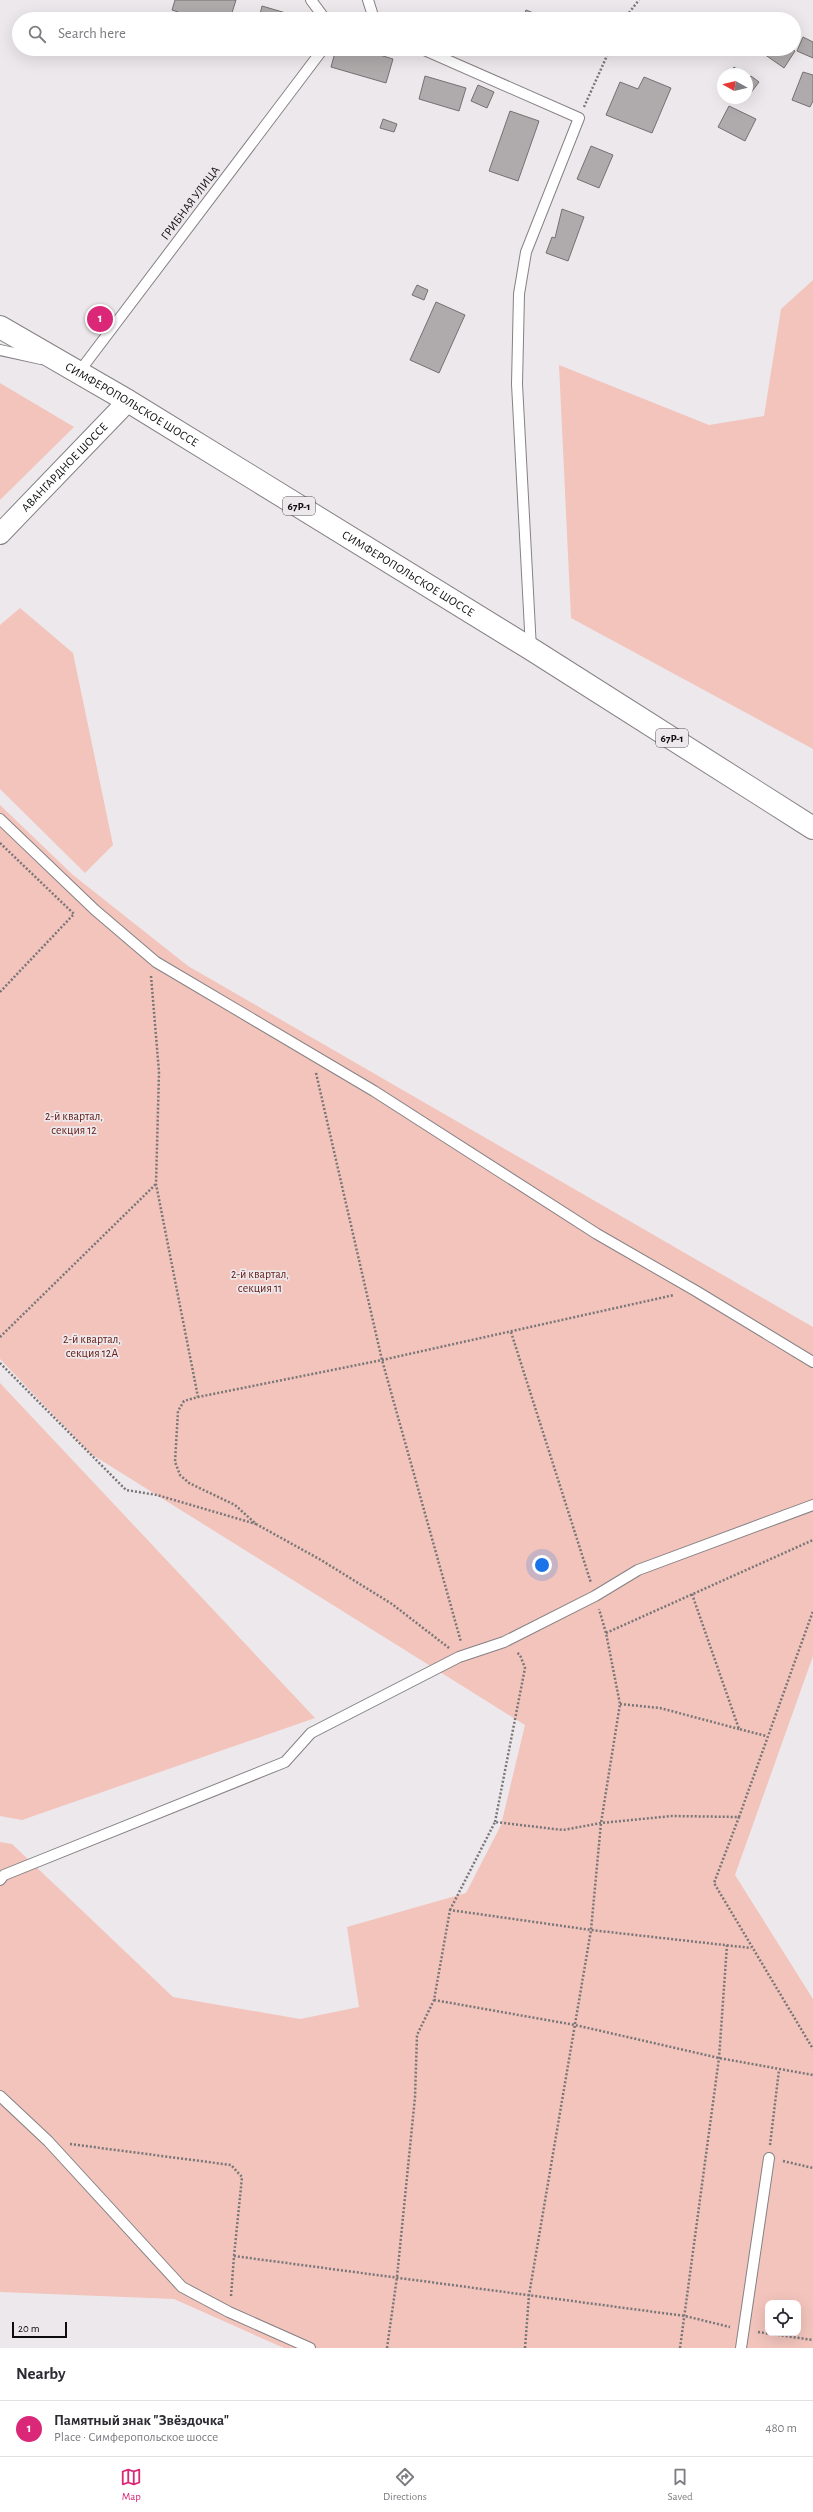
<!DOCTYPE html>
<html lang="en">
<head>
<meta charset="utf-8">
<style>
	:root { --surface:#fff; --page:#f7f7f7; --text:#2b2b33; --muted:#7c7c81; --line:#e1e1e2; --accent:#db2777 }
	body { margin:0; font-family:"Alegreya Sans",sans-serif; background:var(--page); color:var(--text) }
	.controls { position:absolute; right:12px; bottom:12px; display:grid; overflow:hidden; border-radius:8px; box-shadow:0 4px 16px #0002 }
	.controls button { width:36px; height:36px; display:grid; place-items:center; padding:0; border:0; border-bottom:1px solid var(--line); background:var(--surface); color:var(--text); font:20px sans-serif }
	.compass { position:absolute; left:717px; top:68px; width:36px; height:36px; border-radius:50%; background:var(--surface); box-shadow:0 4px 16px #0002; rotate:278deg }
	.scale { position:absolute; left:12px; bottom:10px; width:55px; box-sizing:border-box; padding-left:4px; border:2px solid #0e0d0e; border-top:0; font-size:11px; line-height:14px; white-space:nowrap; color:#0e0d0e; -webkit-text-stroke:3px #ede8ec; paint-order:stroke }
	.you { position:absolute; left:542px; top:1565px; width:14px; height:14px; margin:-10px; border:3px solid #fff; border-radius:50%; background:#1a73e8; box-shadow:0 0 0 6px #1a73e833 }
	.badge { display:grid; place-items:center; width:26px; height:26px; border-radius:50%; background:var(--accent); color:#fff; font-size:13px; font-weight:700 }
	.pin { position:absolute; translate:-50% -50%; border:2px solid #fff; box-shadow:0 1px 4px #0006 }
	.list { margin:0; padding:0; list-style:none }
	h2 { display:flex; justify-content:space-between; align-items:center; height:52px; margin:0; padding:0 16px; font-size:17px }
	h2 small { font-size:13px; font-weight:400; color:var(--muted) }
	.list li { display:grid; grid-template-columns:26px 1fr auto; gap:12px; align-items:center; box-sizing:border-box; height:56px; padding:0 16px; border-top:1px solid var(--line) }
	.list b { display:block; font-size:15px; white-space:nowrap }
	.list p { margin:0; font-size:13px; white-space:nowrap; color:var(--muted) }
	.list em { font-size:13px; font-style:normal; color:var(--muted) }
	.icon { flex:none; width:22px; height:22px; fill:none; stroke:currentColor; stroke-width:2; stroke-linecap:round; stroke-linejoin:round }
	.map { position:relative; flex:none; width:813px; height:2348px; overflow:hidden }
	.search { position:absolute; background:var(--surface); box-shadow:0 4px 16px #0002; left:12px; right:12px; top:12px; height:44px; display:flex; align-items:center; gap:10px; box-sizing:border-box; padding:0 14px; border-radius:22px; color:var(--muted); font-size:15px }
	.sheet { height:108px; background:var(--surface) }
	nav { display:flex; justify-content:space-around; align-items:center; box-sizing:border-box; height:56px; border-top:1px solid var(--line); background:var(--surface); font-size:11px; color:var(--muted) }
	nav a { display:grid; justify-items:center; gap:2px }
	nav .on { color:var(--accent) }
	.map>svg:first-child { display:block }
	.green { fill:#f2c4bc; fill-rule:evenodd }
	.building { fill:#afaaab; stroke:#757071 }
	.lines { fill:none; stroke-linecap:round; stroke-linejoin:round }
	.service-casing { stroke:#858184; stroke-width:12 }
	.minor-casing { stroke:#858184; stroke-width:22 }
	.primary-casing { stroke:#858184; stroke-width:24 }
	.path { stroke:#797678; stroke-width:2.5; stroke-dasharray:2 2; stroke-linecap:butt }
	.service { stroke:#fff; stroke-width:10 }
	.minor { stroke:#fff; stroke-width:20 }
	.primary { stroke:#fff; stroke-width:22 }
	.labels { text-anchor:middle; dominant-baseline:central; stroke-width:3.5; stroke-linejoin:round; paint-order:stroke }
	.shield { fill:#ede8ec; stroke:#514f51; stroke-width:1 }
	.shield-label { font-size:11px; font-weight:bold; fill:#0e0d0e }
	.street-label { font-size:12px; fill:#0e0d0e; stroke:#ede8ec }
	.park-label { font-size:12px; fill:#641c14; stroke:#ede8ec }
</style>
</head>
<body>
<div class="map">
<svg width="813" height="2348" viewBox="0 0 813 2348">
	<rect width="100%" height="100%" fill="#ede8ec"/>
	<path class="green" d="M 813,280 L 813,749 L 571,618 L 559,365 L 709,425 L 764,416 L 781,309 Z
		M 0,383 L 74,427 L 0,500 Z
		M 20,608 L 73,653 L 113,845 L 85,873 L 0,789 L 0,625 Z
		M 0,805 L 73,875 L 188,966 L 813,1327 L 813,1656 L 735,1875 L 813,1999 L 813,2348 L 284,2348 L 174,2299 L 0,2292 L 0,1842 L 12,1844 L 173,1997 L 300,2019 L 359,2007 L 347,1927 L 466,1893 L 501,1825 L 525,1725 L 91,1454 L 0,1359 ZM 768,2303 L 798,2303 L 798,2333 L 768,2333 Z
		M 0,1383 L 315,1718 L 22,1820 L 0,1816 Z"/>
	<path class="building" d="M 175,0 L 236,0 L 230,19 L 199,19 L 172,10 Z
		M 262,6 L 303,18 L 303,19 L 259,19 Z
		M 526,10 L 549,19 L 523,19 Z
		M 803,37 L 813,42 L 813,58 L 797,51 Z
		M 336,49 L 360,49 L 393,59 L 386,83 L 331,67 Z
		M 767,49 L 792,49 L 795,51 L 784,68 L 764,54 Z
		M 734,67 L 741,72 L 740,74 L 730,74 Z
		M 803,72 L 813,75 L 813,101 L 810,107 L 792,100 Z
		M 425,76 L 466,88 L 459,111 L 419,99 Z
		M 751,76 L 759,82 L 747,98 L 747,81 Z
		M 644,77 L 671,88 L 652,133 L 606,115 L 620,82 L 638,89 Z
		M 478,85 L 494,92 L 487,108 L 471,101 Z
		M 729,106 L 756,119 L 745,141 L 718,127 Z
		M 510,111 L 539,121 L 518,181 L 489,171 Z
		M 383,119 L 397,124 L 394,132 L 380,128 Z
		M 591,146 L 613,155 L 599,188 L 577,179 Z
		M 562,209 L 584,217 L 568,261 L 546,253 L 552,237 L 555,238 Z
		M 417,285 L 428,290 L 424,300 L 412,295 Z
		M 436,302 L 465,315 L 439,373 L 410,360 Z"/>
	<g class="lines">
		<g class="service-casing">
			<path id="service" d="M 311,0 L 325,19
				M 368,0 L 374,19
				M 422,49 L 579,118 L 526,252 L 519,294 L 517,384 L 531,649
				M 0,350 L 41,359
				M 79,372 L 323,49
				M 0,819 L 95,910 L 156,962 L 374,1091 L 597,1234 L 696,1291 L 813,1362
				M 0,1880 L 4,1875 L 285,1762 L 311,1733 L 459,1657 L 504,1642 L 595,1596 L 638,1570 L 813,1505
				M 0,2096 L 48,2141 L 182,2287 L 229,2312 L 310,2348
				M 741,2348 L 769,2158"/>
		</g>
		<g class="minor-casing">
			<g id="minor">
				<path id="s1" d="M 0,534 L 128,401"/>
			</g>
		</g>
		<g class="primary-casing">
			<g id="primary">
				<path id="s2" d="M 0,327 L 128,401 L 531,649 L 813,828"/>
			</g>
		</g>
		<path class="path" d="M 624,19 L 639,0
			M 584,107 L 610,49
			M 0,843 L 74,914 L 0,992
			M 151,976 L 159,1072 L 156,1184 L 198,1397
			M 316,1073 L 382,1360 L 461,1642
			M 511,1332 L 591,1583
			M 0,1337 L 156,1184
			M 0,1363 L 126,1490 L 157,1495 L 256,1524
			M 692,1594 L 739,1729 L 766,1736
			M 606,1633 L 813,1540
			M 449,1648 L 392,1604 L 321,1560 L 256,1524 L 235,1505 L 189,1483 L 180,1475 L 175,1462 L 178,1411 L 184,1401 L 198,1397 L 382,1360 L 674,1295
			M 620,1704 L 660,1708 L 739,1729
			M 739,1817 L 813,1611
			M 495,1822 L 525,1668 L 520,1655 L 516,1652
			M 450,1910 L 495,1822 L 563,1830 L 601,1823 L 672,1816 L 739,1817 L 714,1883 L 813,2049
			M 434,2000 L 575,2025 L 719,2058 L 813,2075
			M 70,2144 L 231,2165 L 242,2177 L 234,2256
			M 770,2145 L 779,2070
			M 783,2161 L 813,2168
			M 231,2296 L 234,2256 L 685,2316 L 730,2327
			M 758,2332 L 813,2340
			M 387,2348 L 397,2277 L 415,2097 L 417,2035 L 434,2000 L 450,1910 L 591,1930 L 751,1948
			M 525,2348 L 529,2295 L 591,1930 L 601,1823 L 620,1704 L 606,1633 L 599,1609
			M 680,2348 L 719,2058 L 727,1945"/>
		<use href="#service" class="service"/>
		<use href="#minor" class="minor"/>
		<use href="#primary" class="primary"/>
	</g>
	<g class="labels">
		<g class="shield">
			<rect x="283" y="497" width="32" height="18" rx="3"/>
			<rect x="656" y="729" width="32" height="18" rx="3"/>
		</g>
		<g class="shield-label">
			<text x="299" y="506">67Р-1</text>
			<text x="672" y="738">67Р-1</text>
		</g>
		<g class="street-label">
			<text transform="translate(190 203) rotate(-53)">ГРИБНАЯ УЛИЦА</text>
			<text stroke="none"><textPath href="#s2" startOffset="153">СИМФЕРОПОЛЬСКОЕ ШОССЕ</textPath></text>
			<text stroke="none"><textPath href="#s1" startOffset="93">АВАНГАРДНОЕ ШОССЕ</textPath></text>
			<text stroke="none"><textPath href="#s2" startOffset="477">СИМФЕРОПОЛЬСКОЕ ШОССЕ</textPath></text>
		</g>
		<g class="park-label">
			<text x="74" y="1116">2-й квартал,<tspan x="74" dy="14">секция 12</tspan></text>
			<text x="260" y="1274">2-й квартал,<tspan x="260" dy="14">секция 11</tspan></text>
			<text x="92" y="1339">2-й квартал,<tspan x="92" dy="14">секция 12А</tspan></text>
		</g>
	</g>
</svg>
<div class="controls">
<button><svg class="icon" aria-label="locate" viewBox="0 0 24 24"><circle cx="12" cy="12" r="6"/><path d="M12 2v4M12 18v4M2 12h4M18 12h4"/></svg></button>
</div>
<svg class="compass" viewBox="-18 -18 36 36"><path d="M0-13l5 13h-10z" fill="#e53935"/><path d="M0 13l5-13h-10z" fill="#7c7c81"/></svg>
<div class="scale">20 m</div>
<div class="you"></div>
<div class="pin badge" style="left:100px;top:319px">1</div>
<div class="search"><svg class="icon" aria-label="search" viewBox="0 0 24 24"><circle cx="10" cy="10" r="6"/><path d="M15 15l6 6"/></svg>Search here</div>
</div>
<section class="sheet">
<h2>Nearby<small></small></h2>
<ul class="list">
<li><span class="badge">1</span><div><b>Памятный знак &quot;Звёздочка&quot;</b><p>Place · Симферопольское шоссе</p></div><em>480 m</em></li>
</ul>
</section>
<nav>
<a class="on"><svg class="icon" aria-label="map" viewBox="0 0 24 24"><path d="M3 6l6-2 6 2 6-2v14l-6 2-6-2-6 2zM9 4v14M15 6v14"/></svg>Map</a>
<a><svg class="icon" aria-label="directions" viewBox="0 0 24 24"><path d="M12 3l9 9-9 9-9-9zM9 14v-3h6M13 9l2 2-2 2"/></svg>Directions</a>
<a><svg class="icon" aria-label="saved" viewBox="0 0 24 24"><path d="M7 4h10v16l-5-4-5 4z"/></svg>Saved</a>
</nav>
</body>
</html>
